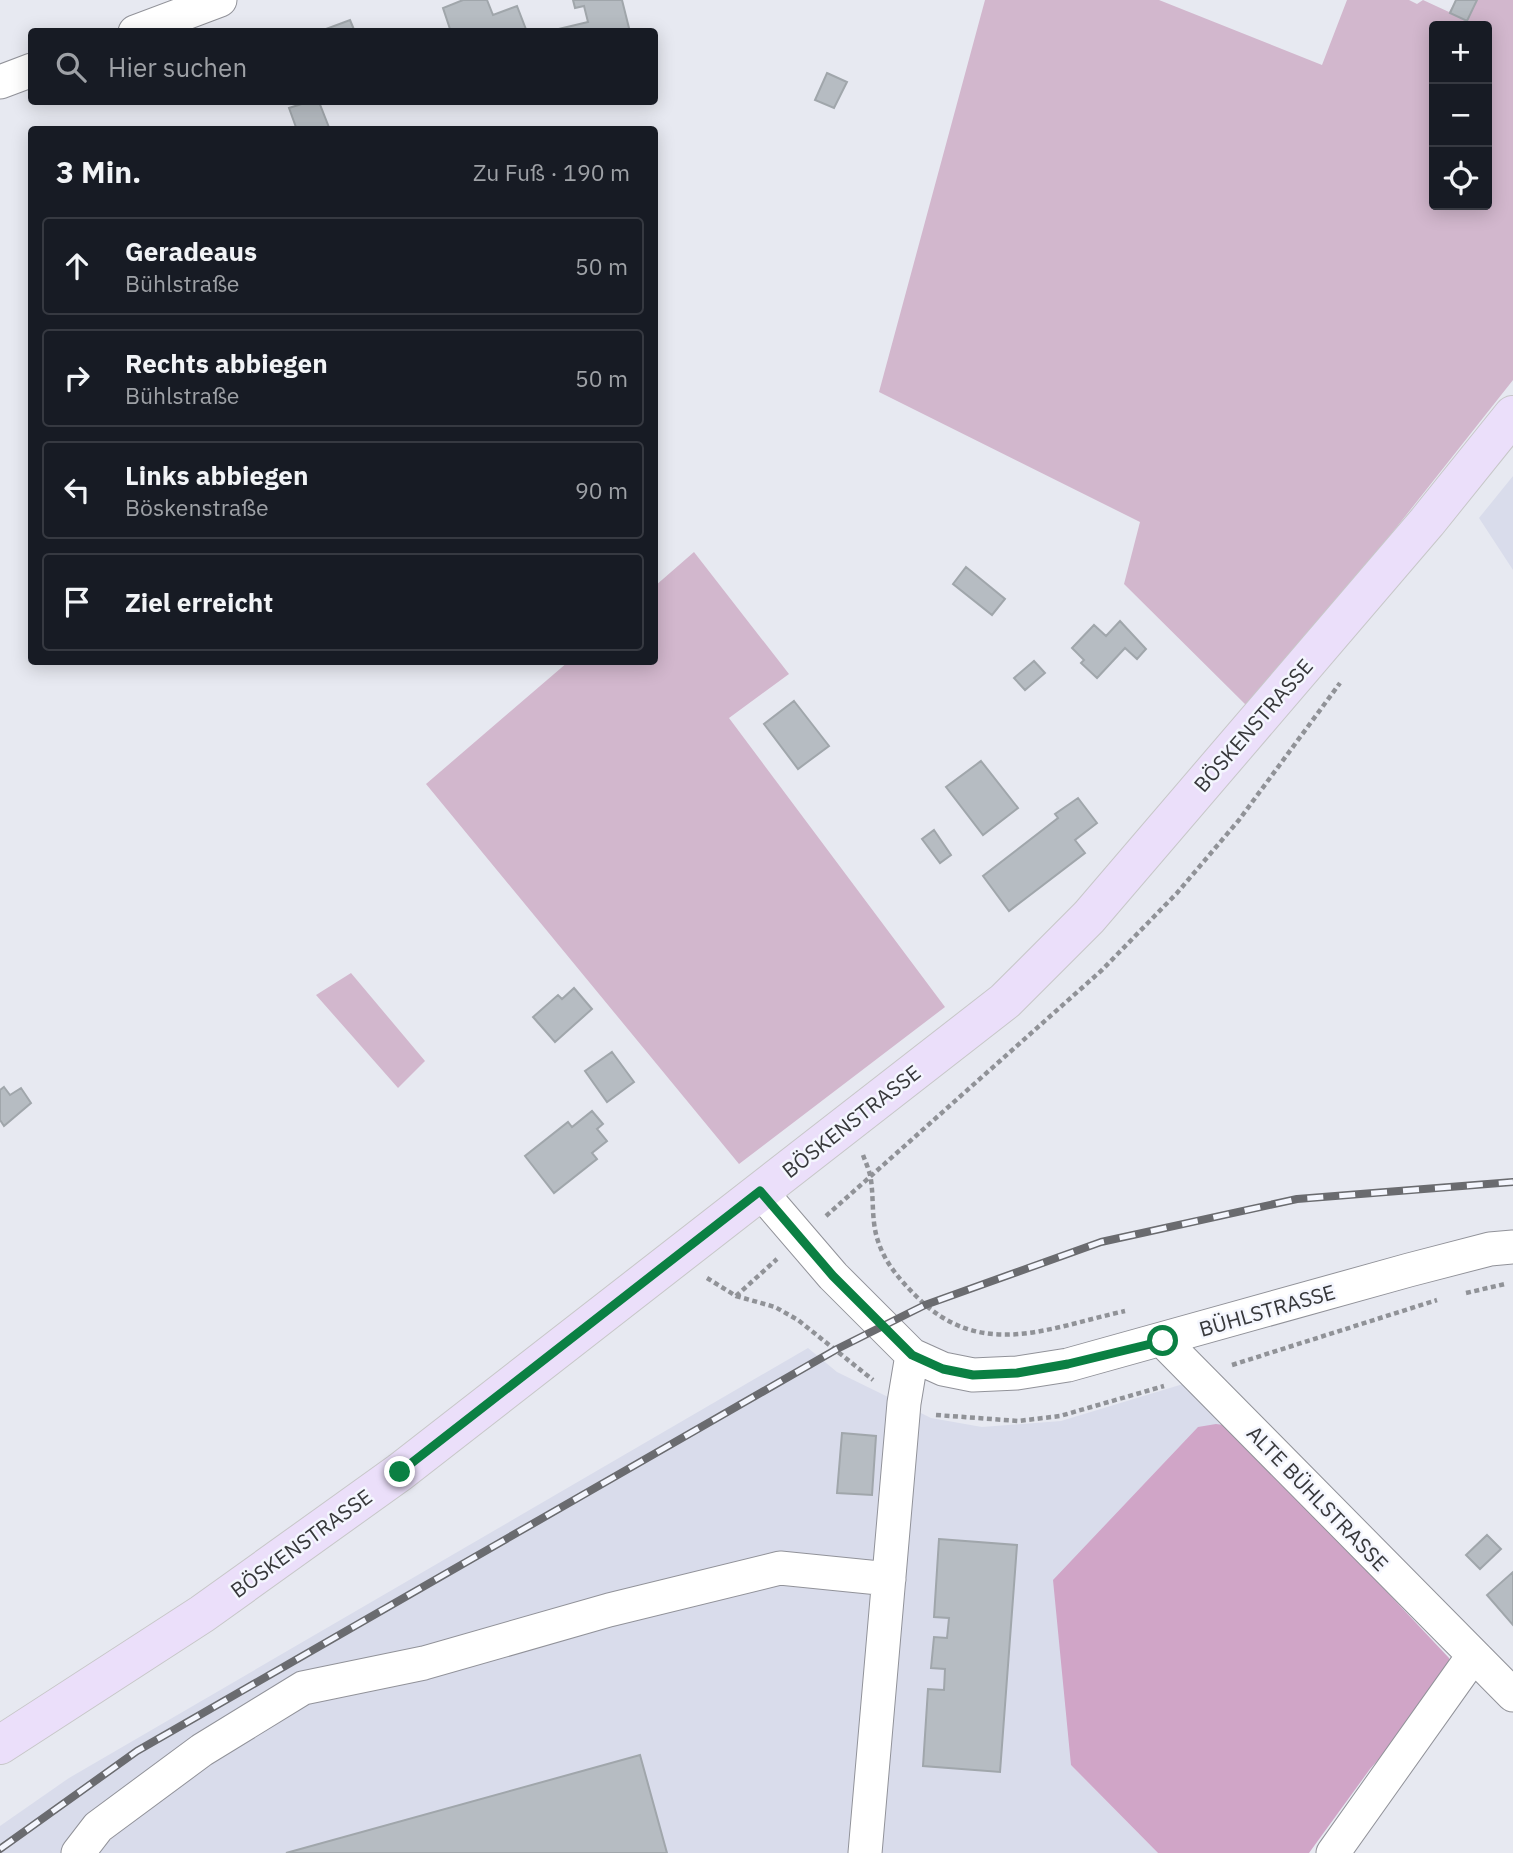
<!DOCTYPE html>
<html lang="de">
<head>
<meta charset="utf-8">
<style>
	:root { --surface:#171b24; --page:#242831; --text:#f1f3f6; --muted:#9ea1a6; --line:#363941 }
	body { margin:0; font-family:"IBM Plex Sans",sans-serif; background:var(--page); color:var(--text) }
	.controls { position:absolute; right:21px; top:21px; display:grid; overflow:hidden; border-radius:7px; box-shadow:0 4px 18px #0003 }
	.controls button { width:63px; height:63px; display:grid; place-items:center; padding:0; border:0; border-bottom:2px solid var(--line); background:var(--surface); color:var(--text); font:35px sans-serif }
	.stop { position:absolute; width:21px; height:21px; margin:-16px; border:5px solid #0b8043; border-radius:50%; background:#fff }
	.stop.end { background:#0b8043; border-color:#fff; box-shadow:0 2px 7px #0008 }
	.list { margin:0; padding:0; list-style:none }
	h2 { display:flex; justify-content:space-between; align-items:center; height:91px; margin:0; padding:0 28px; font-size:30px }
	h2 small { font-size:23px; font-weight:400; color:var(--muted) }
	.list li { display:grid; grid-template-columns:46px 1fr auto; gap:21px; align-items:center; box-sizing:border-box; height:98px; margin:0 14px 14px; padding:0 14px; border:2px solid var(--line); border-radius:7px }
	.list b { display:block; font-size:26px; white-space:nowrap }
	.list p { margin:0; font-size:23px; white-space:nowrap; color:var(--muted) }
	.list em { font-size:23px; font-style:normal; color:var(--muted) }
	.icon { flex:none; width:38px; height:38px; fill:none; stroke:currentColor; stroke-width:2; stroke-linecap:round; stroke-linejoin:round }
	.map { position:relative; flex:none; width:1513px; height:1853px; overflow:hidden }
	.search { position:absolute; background:var(--surface); box-shadow:0 4px 18px #0003; left:28px; top:28px; width:630px; height:77px; display:flex; align-items:center; gap:18px; box-sizing:border-box; padding:0 24px; border-radius:7px; color:var(--muted); font-size:26px }
	.panel { position:absolute; background:var(--surface); box-shadow:0 4px 18px #0003; left:28px; top:126px; width:630px; height:539px; border-radius:7px }
	.map>svg:first-child { display:block }
	.built { fill:#d9dceb }
	.green { fill:#d2b7cd; fill-rule:evenodd }
	.forest { fill:#d0a5c7 }
	.building { fill:#b6bcc2; stroke:#a0a6ab; stroke-width:2 }
	.lines { fill:none; stroke-linecap:round; stroke-linejoin:round }
	.minor-casing { stroke:#919299; stroke-width:35 }
	.major-casing { stroke:#c7c7c8; stroke-width:40 }
	.path { stroke:#909297; stroke-width:4.5; stroke-dasharray:5 3.5; stroke-linecap:butt }
	.minor { stroke:#fff; stroke-width:33 }
	.major { stroke:#ebdffa; stroke-width:38 }
	.rail-casing { stroke:#6a6b6f; stroke-width:8 }
	.rail { stroke:#f4f6fe; stroke-width:5; stroke-dasharray:16; stroke-linecap:butt }
	.route { stroke:#0b8043; stroke-width:9 }
	.labels { text-anchor:middle; dominant-baseline:central; stroke-width:5; stroke-linejoin:round; paint-order:stroke }
	.street-label { font-size:21px; fill:#37383b; stroke:#f4f6fe }
</style>
</head>
<body>
<div class="map">
<svg width="1513" height="1853" viewBox="0 0 1513 1853">
	<rect width="100%" height="100%" fill="#e7e9f1"/>
	<path class="built" d="M 1513,476 L 1513,570 L 1479,518 Z
		M 808,1348 L 837,1372 L 931,1418 L 982,1427 L 1061,1421 L 1193,1381 L 1231,1426 L 1071,1765 L 1158,1853 L 0,1853 L 0,1826 L 69,1778 Z"/>
	<path class="green" d="M 985,0 L 1159,0 L 1322,65 L 1347,0 L 1409,0 L 1417,4 L 1423,0 L 1449,12 L 1456,0 L 1513,0 L 1513,380 L 1354,581 L 1248,707 L 1124,584 L 1140,522 L 879,392 ZM 1434,26 L 1487,26 L 1487,205 L 1434,205 Z
		M 694,552 L 789,674 L 729,718 L 945,1007 L 739,1164 L 426,784 L 568,662 L 654,662 L 655,586 Z
		M 351,973 L 425,1061 L 398,1088 L 316,995 Z"/>
	<path class="forest" d="M 1216,1424 L 1231,1426 L 1449,1658 L 1452,1677 L 1370,1769 L 1309,1853 L 1158,1853 L 1071,1765 L 1053,1580 L 1198,1427 Z"/>
	<path class="building" d="M 463,0 L 487,0 L 493,15 L 517,6 L 527,32 L 451,32 L 443,8 Z
		M 573,0 L 622,0 L 630,32 L 546,32 L 588,22 L 584,6 L 575,8 Z
		M 1456,0 L 1477,0 L 1467,21 L 1450,13 Z
		M 350,20 L 355,32 L 318,32 Z
		M 827,73 L 847,82 L 834,108 L 815,100 Z
		M 308,102 L 319,102 L 330,130 L 297,130 L 289,108 Z
		M 966,567 L 1005,599 L 992,615 L 953,584 Z
		M 1120,621 L 1146,649 L 1137,659 L 1125,648 L 1097,678 L 1081,663 L 1084,660 L 1072,648 L 1094,625 L 1106,636 Z
		M 1034,661 L 1045,673 L 1025,690 L 1014,678 Z
		M 794,701 L 829,746 L 798,769 L 764,724 Z
		M 981,761 L 1018,808 L 983,835 L 946,787 Z
		M 1078,798 L 1097,823 L 1075,840 L 1085,853 L 1009,911 L 983,876 L 1058,818 L 1055,814 Z
		M 934,830 L 951,855 L 940,863 L 922,839 Z
		M 574,988 L 592,1009 L 555,1042 L 533,1017 L 558,995 L 562,999 Z
		M 612,1052 L 634,1082 L 607,1102 L 585,1071 Z
		M 4,1087 L 10,1095 L 21,1088 L 31,1103 L 4,1126 L 0,1120 L 0,1090 Z
		M 592,1111 L 603,1124 L 597,1129 L 607,1141 L 592,1153 L 597,1159 L 554,1193 L 525,1156 L 568,1122 L 572,1127 Z
		M 842,1433 L 876,1436 L 872,1495 L 837,1493 Z
		M 1487,1535 L 1501,1549 L 1480,1569 L 1466,1555 Z
		M 939,1539 L 1017,1545 L 1000,1772 L 923,1766 L 928,1689 L 944,1690 L 945,1669 L 931,1668 L 934,1637 L 947,1638 L 949,1618 L 934,1617 Z
		M 1513,1572 L 1513,1625 L 1487,1595 Z
		M 640,1755 L 667,1853 L 286,1853 Z"/>
	<g class="lines">
		<g class="minor-casing">
			<path id="minor" d="M 135,32 L 220,0
				M 0,82 L 32,70
				M 760,1191 L 833,1276 L 912,1355 L 943,1369 L 973,1375 L 1017,1373 L 1068,1365 L 1409,1270 L 1490,1249 L 1513,1247
				M 1163,1341 L 1513,1695
				M 78,1853 L 98,1827 L 202,1750 L 303,1688 L 424,1663 L 609,1610 L 780,1568 L 889,1579
				M 865,1853 L 904,1403 L 912,1355
				M 1333,1853 L 1473,1656"/>
		</g>
		<g class="major-casing">
			<path id="major" d="M 0,1745 L 202,1614 L 400,1472 L 1005,1001 L 1089,917 L 1427,522 L 1513,415"/>
		</g>
		<path class="path" d="M 863,1155 C 866,1163 870,1172 871,1180 C 874,1202 871,1223 879,1244 C 886,1264 901,1281 916,1296 C 980,1361 1048,1328 1125,1311
			M 826,1216 L 1102,970 L 1177,893 L 1239,820 L 1340,683
			M 707,1278 L 736,1296 L 775,1307 L 798,1320 L 873,1380
			M 1466,1293 L 1505,1284
			M 736,1296 L 777,1259
			M 1232,1365 L 1437,1300
			M 936,1415 L 1018,1421 L 1060,1416 L 1164,1386"/>
		<use href="#minor" class="minor"/>
		<use href="#major" class="major"/>
		<g class="rail-casing">
			<path id="rail" d="M 0,1849 L 137,1751 L 837,1349 L 925,1305 L 1101,1242 L 1297,1199 L 1513,1182"/>
		</g>
		<use href="#rail" class="rail"/>
	</g>
	<g class="lines">
		<path class="route" d="M 400,1472 L 760,1191 L 833,1276 L 912,1355 L 943,1369 L 973,1375 L 1017,1373 L 1068,1364 L 1163,1341"/>
	</g>
	<g class="labels">
		<g class="street-label">
			<text transform="translate(1253 725) rotate(-49)">BÖSKENSTRASSE</text>
			<text transform="translate(851 1121) rotate(-38)">BÖSKENSTRASSE</text>
			<text transform="translate(1267 1310) rotate(-16)">BÜHLSTRASSE</text>
			<text transform="translate(1318 1498) rotate(46)">ALTE BÜHLSTRASSE</text>
			<text transform="translate(301 1543) rotate(-36)">BÖSKENSTRASSE</text>
		</g>
	</g>
</svg>
<div class="controls">
<button>+</button>
<button>−</button>
<button><svg class="icon" aria-label="locate" viewBox="0 0 24 24"><circle cx="12" cy="12" r="6"/><path d="M12 2v4M12 18v4M2 12h4M18 12h4"/></svg></button>
</div>
<div class="stop" style="left:1163px;top:1341px"></div>
<div class="stop end" style="left:400px;top:1472px"></div>
<div class="search"><svg class="icon" aria-label="search" viewBox="0 0 24 24"><circle cx="10" cy="10" r="6"/><path d="M15 15l6 6"/></svg>Hier suchen</div>
<section class="panel">
<h2>3 Min.<small>Zu Fuß · 190 m</small></h2>
<ul class="list">
<li><svg class="icon" aria-label="ahead" viewBox="0 0 24 24"><path d="M12 20V5M6 11l6-6 6 6"/></svg><div><b>Geradeaus</b><p>Bühlstraße</p></div><em>50 m</em></li>
<li><svg class="icon" aria-label="right" viewBox="0 0 24 24"><path d="M7 20v-9h11M14 6l5 5-5 5"/></svg><div><b>Rechts abbiegen</b><p>Bühlstraße</p></div><em>50 m</em></li>
<li><svg class="icon" aria-label="left" viewBox="0 0 24 24"><path d="M17 20v-9H6M10 6l-5 5 5 5"/></svg><div><b>Links abbiegen</b><p>Böskenstraße</p></div><em>90 m</em></li>
<li><svg class="icon" aria-label="arrive" viewBox="0 0 24 24"><path d="M6 21V4h12l-3 4 3 4H6"/></svg><div><b>Ziel erreicht</b></div></li>
</ul>
</section>
</div>
</body>
</html>
